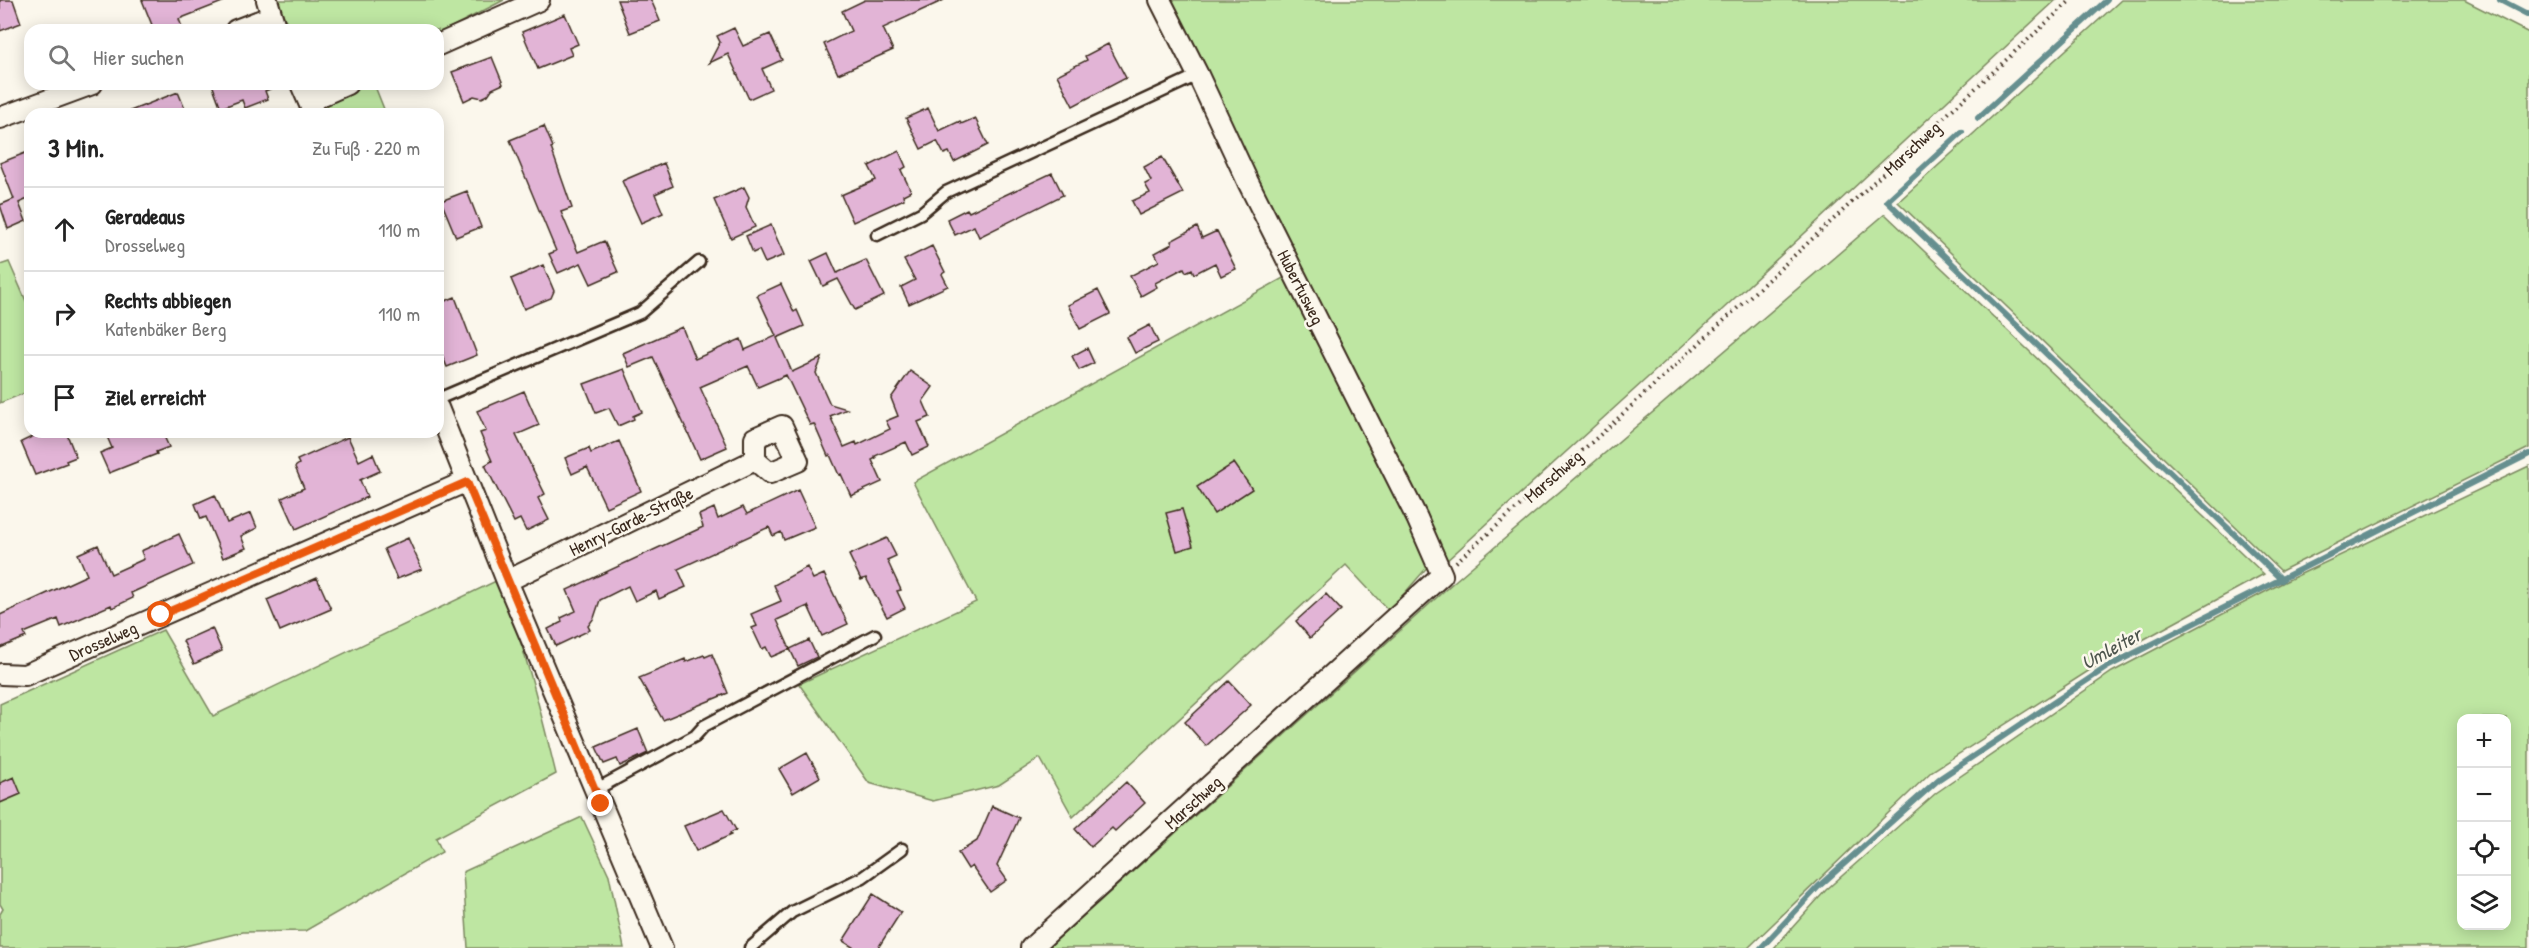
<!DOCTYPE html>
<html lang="de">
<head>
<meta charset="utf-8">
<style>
	:root { --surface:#fff; --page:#f6f6f6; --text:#222; --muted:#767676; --line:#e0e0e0 }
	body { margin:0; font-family:"Patrick Hand",sans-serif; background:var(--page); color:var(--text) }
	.controls { position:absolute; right:18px; bottom:18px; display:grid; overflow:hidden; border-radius:12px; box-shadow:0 3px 15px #0003 }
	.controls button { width:54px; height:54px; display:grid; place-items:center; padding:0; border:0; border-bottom:2px solid var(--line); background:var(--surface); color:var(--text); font:30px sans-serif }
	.stop { position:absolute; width:18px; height:18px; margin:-14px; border:4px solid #ea580c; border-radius:50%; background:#fff }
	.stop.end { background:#ea580c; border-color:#fff; box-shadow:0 2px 6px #0008 }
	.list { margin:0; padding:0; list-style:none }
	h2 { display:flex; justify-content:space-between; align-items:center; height:78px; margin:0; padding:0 24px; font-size:26px }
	h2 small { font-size:20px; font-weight:400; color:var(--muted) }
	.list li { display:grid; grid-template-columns:39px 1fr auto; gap:18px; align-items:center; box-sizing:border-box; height:84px; padding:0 24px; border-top:2px solid var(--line) }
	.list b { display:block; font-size:22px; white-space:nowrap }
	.list p { margin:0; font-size:20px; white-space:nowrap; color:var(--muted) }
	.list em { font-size:20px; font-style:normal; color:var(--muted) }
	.icon { flex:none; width:33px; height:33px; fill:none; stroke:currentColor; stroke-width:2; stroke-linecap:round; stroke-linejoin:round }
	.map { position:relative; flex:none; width:2529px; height:948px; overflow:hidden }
	.search { position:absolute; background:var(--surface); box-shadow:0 3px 15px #0003; left:24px; top:24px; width:420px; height:66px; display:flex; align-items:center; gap:15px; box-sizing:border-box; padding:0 21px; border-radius:18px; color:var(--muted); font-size:22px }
	.panel { position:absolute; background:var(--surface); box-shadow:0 3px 15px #0003; left:24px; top:108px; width:420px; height:330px; border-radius:18px }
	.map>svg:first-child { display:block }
	.green { fill:#bee6a2; stroke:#7c8860; stroke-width:1.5; fill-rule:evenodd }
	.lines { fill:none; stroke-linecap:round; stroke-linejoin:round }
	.stream { stroke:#668f8f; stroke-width:6 }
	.building { fill:#e2b4d6; stroke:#3b2a1e; stroke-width:1.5 }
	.lane-casing { stroke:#3b2a1e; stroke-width:15 }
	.street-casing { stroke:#3b2a1e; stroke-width:24 }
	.path { stroke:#3b2a1e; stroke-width:4; stroke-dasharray:1.5 4.5; stroke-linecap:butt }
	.lane { stroke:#fbf7ec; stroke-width:10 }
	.street { stroke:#fbf7ec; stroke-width:20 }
	.route { stroke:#ea580c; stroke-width:8 }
	.labels { text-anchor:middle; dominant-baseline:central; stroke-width:5; stroke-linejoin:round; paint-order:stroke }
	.street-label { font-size:18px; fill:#3b2a1e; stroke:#fbf7ec }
	.water-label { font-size:20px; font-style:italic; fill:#4d544d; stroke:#fbf7ec }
</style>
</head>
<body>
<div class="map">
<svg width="2529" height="948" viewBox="0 0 2529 948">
	<rect width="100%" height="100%" fill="#fbf7ec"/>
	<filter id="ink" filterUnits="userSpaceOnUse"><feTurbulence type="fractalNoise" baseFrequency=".0167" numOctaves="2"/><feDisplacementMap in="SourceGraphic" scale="12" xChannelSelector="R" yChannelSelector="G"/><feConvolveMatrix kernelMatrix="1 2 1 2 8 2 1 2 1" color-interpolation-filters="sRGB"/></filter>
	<g filter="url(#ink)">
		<path class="green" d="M 277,0 L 504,0 L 438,34 L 438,30 L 290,30 Z
			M 1168,0 L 2056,0 L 1723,309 L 1444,563 Z
			M 2121,0 L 2464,0 L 2529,33 L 2529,448 L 2281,571 L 1898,202 Z
			M 312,84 L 374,84 L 386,114 L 324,114 Z
			M 1885,214 L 2264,574 L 2104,661 L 1932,771 L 1748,948 L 1048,948 L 1455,581 Z
			M 9,262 L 30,310 L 30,391 L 0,403 L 0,265 Z
			M 1285,277 L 1431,563 L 1389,611 L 1346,565 L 1073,817 L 1040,758 L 999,785 L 933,801 L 869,783 L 799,684 L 976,602 L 913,482 Z
			M 2529,466 L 2529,948 L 1774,948 L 1826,890 L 1936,793 L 2112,672 L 2284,582 ZM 2462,718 L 2506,718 L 2506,926 L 2462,926 Z
			M 498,580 C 524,642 540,709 556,774 L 436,838 L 442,852 L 305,931 L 243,932 L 177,948 L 0,948 L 0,914 L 3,909 L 0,904 L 0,704 L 163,630 L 213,716 Z
			M 582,817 L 609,875 L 624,948 L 468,948 L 463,872 Z"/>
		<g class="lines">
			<path class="stream" d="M 2500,0 L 2529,15
				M 1978,118 L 2107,0
				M 1962,132 L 1887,201 L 2282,580
				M 1761,948 L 1818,887 L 1939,779 L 2107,667 L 2529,454"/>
		</g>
		<path class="building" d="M 0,0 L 13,0 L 21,23 L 0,31 Z
			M 142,0 L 225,0 L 225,1 L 179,19 L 183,30 L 154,30 Z
			M 617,0 L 651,0 L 660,21 L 630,33 Z
			M 865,0 L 944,0 L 883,28 L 893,50 L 838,74 L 824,44 L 851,31 L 842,11 Z
			M 565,14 L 578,44 L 569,48 L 572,55 L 538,69 L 522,32 Z
			M 734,28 L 743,46 L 770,34 L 782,60 L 762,69 L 771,89 L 749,99 L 728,54 L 709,63 L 720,42 L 717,36 Z
			M 1108,44 L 1126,78 L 1073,106 L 1057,75 L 1087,60 L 1085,56 Z
			M 492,57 L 503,84 L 492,89 L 488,95 L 482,98 L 474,96 L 464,101 L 452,72 Z
			M 212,84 L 280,84 L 280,85 L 265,91 L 268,99 L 245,108 L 242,100 L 221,108 Z
			M 178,92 L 187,114 L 125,114 L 125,113 Z
			M 928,108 L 939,131 L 960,121 L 961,124 L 975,118 L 988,145 L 954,162 L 949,152 L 944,154 L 937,141 L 921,149 L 906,118 Z
			M 544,126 L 553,147 L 551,148 L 572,208 L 561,212 L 578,252 L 604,241 L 618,272 L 591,284 L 581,263 L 558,273 L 549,254 L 556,251 L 510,140 Z
			M 30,151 L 30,198 L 19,203 L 26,221 L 8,229 L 0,205 L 14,199 L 0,163 Z
			M 899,151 L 906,167 L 901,170 L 911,191 L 903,195 L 904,199 L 853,222 L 841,195 L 876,180 L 869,166 Z
			M 1162,157 L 1183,193 L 1139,215 L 1132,201 L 1150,193 L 1145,184 L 1151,181 L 1144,167 Z
			M 664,163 L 673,186 L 655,194 L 663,213 L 641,223 L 622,181 Z
			M 1052,173 L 1063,195 L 979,237 L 974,226 L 955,235 L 947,219 L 967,209 L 969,212 Z
			M 744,187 L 749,197 L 746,207 L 755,227 L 731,238 L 714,200 Z
			M 467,191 L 481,227 L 456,237 L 441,201 Z
			M 771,225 L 784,255 L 765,263 L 759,250 L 753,253 L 746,236 Z
			M 1197,227 L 1202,238 L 1217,231 L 1236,269 L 1221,276 L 1215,263 L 1194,274 L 1192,269 L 1186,272 L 1184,268 L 1155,283 L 1157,287 L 1141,296 L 1130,276 L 1159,261 L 1155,253 L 1172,244 L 1171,241 Z
			M 932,246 L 945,272 L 942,274 L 948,286 L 909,304 L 901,287 L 915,280 L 904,260 Z
			M 828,253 L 837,273 L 866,260 L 884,296 L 855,310 L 838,279 L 823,286 L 811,261 Z
			M 543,265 L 554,291 L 551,298 L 524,309 L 511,279 Z
			M 781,284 L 794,312 L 797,310 L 804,326 L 777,338 L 792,372 L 822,358 L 816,373 L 830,404 L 847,409 L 830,416 L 844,447 L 856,442 L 857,445 L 890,429 L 886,421 L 898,416 L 891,398 L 910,371 L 933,387 L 923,401 L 930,417 L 918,422 L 929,447 L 912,455 L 906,442 L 875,456 L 876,458 L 872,460 L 882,482 L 851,496 L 841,474 L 839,475 L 830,455 L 828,456 L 814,424 L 810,425 L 786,375 L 758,387 L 748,366 L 700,387 L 727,447 L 700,459 L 653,357 L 629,367 L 623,353 L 682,327 L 695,359 L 741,339 L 745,350 L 776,336 L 757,295 Z
			M 1098,290 L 1110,314 L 1080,329 L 1068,305 Z
			M 455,297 L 477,355 L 447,367 L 438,345 L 438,304 Z
			M 1150,325 L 1158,342 L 1135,353 L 1127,337 Z
			M 1087,348 L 1094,363 L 1079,370 L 1072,356 Z
			M 624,369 L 642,412 L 633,416 L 634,419 L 618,426 L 609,408 L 596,413 L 584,384 Z
			M 524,391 L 539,425 L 516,435 L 545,494 L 538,498 L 549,520 L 526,531 L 520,519 L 514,522 L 485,465 L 492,461 L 480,433 L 486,431 L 477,411 Z
			M 42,432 L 66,432 L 76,457 L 66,461 L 67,463 L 35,475 L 21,442 Z
			M 105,432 L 162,432 L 169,447 L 156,452 L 157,454 L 109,473 L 100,453 L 112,448 Z
			M 348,437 L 359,461 L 373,454 L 380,471 L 360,480 L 367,497 L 296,529 L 282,498 L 304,488 L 295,467 L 299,464 L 297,460 Z
			M 619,441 L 641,491 L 606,507 L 587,467 L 572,474 L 565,458 L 589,448 L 591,453 Z
			M 1234,463 L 1252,489 L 1214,514 L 1197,487 Z
			M 798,490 L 815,527 L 784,540 L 781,532 L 773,536 L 769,527 L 678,569 L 686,587 L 659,599 L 656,591 L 635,601 L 628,586 L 600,600 L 594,618 L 588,626 L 590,630 L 556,646 L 548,629 L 562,622 L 561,618 L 576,611 L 567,590 L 703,527 L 699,515 L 714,508 L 718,519 L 743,507 L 747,514 Z
			M 215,495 L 227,523 L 251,513 L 257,528 L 241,536 L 246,548 L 223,558 L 206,517 L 201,519 L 195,504 Z
			M 1182,509 L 1193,546 L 1177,551 L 1166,513 Z
			M 179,534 L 193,565 L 131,593 L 133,598 L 112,608 L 111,605 L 61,627 L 58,619 L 24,633 L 26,637 L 0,648 L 0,615 L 87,575 L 78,554 L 98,545 L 111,574 L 144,559 L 141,551 Z
			M 408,538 L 422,569 L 397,579 L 384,549 Z
			M 887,538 L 896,556 L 887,560 L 901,590 L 897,591 L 905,608 L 887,617 L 866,578 L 861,580 L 849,555 Z
			M 807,567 L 813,579 L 824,574 L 848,624 L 822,636 L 808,606 L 777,620 L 790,649 L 771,657 L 766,647 L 762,649 L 752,628 L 757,626 L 751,614 L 781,601 L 774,585 Z
			M 317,578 L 331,609 L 280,631 L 267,600 Z
			M 1326,594 L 1341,610 L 1310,638 L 1296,621 Z
			M 212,628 L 222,651 L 194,664 L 183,641 Z
			M 809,640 L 817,657 L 798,666 L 790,649 Z
			M 712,654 L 728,693 L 663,720 L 639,678 L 685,659 L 686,662 L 704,655 L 705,657 Z
			M 1229,681 L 1251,705 L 1206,746 L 1185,722 Z
			M 638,729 L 648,753 L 620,766 L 617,759 L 604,764 L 596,747 Z
			M 807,753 L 820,777 L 793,793 L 779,769 Z
			M 14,777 L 21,794 L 0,803 L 0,783 Z
			M 1126,782 L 1145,803 L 1115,831 L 1112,828 L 1091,847 L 1075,829 Z
			M 992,806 L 1019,818 L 997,866 L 1007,880 L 990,892 L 972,866 L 968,869 L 958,853 L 977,841 Z
			M 724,809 L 736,830 L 730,833 L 731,835 L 696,851 L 684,826 Z
			M 873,894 L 901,912 L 878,948 L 854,948 L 843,941 Z"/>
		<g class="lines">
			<g class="lane-casing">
				<path id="lane" d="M 877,235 L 921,213 L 946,192 L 1198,75
					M 438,399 L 640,313 L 699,262
					M 595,790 L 695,736 L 704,726 L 875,635
					M 750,948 L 792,912 L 863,877 L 902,849"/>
			</g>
			<g class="street-casing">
				<path id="street" d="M 267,0 L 276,30
					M 236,30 L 270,17
					M 438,45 L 539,0
					M 301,84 L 314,114
					M 309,101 L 347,84
					M 0,118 L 92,84
					M 438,408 L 507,581 L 662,948
					M 507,581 L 755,460 L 770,473 L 798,461 L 782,426 L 755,438 L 755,460
					M 1,674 L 25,675 L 467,481
					M 1031,948 L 1442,575 L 1417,518 L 1248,182 L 1198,75 L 1160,0"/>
			</g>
			<path class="path" d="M 1456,562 L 1601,434 L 2071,0"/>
			<use href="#lane" class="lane"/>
			<use href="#street" class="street"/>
		</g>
	</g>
	<g class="lines" filter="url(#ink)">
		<path class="route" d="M 161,615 L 467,482 L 601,804"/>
	</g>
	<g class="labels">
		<g class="street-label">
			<text transform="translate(1912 148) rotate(-43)">Marschweg</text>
			<text transform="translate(1301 287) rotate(63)">Hubertusweg</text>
			<text transform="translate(1553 476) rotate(-41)">Marschweg</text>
			<text transform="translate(631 521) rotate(-26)">Henry-Garde-Straße</text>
			<text transform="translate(103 641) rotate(-24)">Drosselweg</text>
			<text transform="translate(1193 802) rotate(-42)">Marschweg</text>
		</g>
		<g class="water-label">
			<text transform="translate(2111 648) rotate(-29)">Umleiter</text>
		</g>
	</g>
</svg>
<div class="controls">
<button>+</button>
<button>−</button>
<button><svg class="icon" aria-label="locate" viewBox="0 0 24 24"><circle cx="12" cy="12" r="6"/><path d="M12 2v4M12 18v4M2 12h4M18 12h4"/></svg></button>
<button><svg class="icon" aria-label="layers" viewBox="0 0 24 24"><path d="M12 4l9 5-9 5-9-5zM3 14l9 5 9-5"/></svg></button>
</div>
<div class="stop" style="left:161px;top:615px"></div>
<div class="stop end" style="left:601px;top:804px"></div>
<div class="search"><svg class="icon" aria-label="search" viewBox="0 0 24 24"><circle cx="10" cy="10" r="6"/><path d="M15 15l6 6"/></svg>Hier suchen</div>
<section class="panel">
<h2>3 Min.<small>Zu Fuß · 220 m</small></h2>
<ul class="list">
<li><svg class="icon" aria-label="ahead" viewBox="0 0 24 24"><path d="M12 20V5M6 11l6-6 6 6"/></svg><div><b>Geradeaus</b><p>Drosselweg</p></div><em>110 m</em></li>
<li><svg class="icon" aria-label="right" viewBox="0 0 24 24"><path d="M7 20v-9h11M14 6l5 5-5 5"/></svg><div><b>Rechts abbiegen</b><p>Katenbäker Berg</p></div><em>110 m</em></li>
<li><svg class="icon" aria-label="arrive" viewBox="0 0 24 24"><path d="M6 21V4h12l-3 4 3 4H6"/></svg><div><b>Ziel erreicht</b></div></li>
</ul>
</section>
</div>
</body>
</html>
